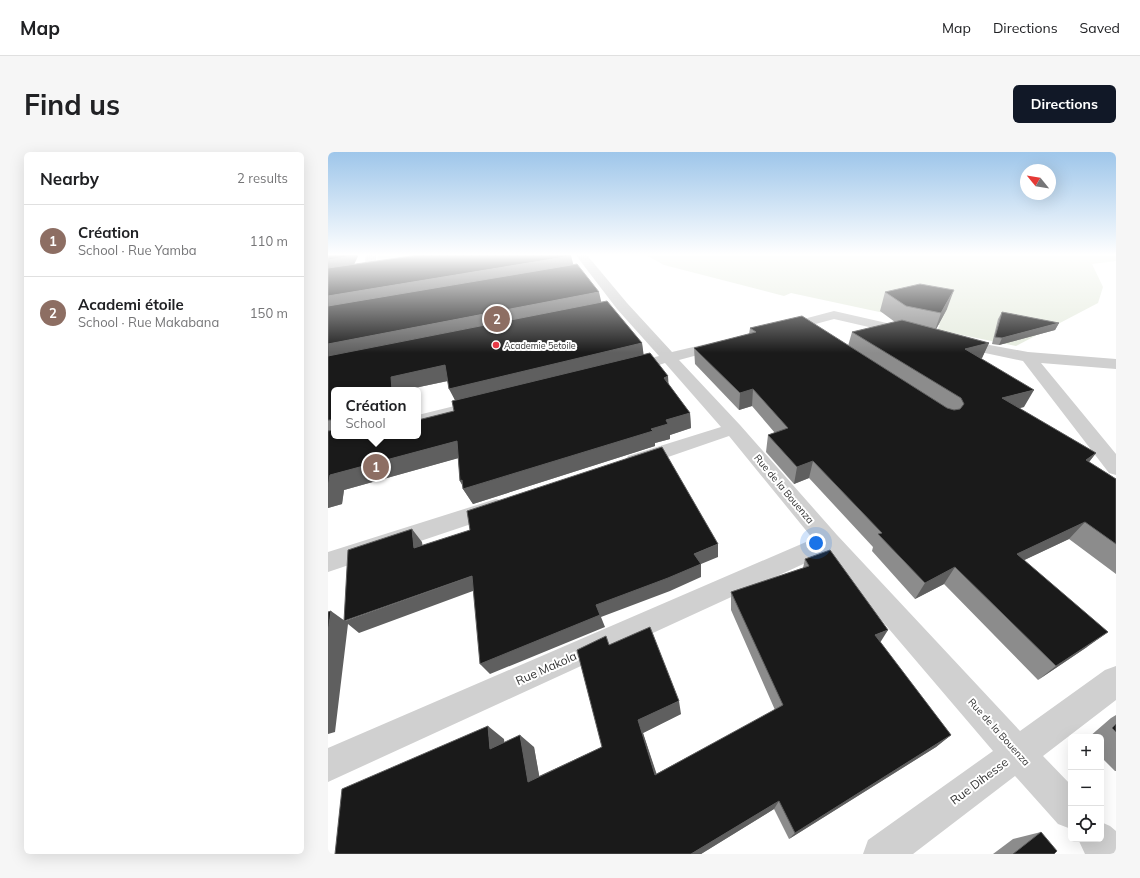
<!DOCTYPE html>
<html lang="en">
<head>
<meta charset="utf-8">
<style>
	:root { --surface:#fff; --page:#f6f6f6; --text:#202124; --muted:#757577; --line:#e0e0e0; --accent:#111827 }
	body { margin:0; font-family:Mulish,sans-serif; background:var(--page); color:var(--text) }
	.controls { position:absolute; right:12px; bottom:12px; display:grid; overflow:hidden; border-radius:6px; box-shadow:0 4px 16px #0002 }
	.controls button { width:36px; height:36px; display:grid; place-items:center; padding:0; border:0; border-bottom:1px solid var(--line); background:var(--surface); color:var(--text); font:20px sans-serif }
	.compass { position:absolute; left:692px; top:12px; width:36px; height:36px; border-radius:50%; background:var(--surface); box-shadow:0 4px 16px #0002; rotate:300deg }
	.you { position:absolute; left:488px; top:391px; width:14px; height:14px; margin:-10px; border:3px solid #fff; border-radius:50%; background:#1a73e8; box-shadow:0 0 0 6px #1a73e833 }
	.badge { display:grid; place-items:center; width:26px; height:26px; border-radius:50%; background:var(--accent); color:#fff; font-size:13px; font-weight:700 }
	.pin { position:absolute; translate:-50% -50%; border:2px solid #fff; box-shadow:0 1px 4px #0006 }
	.popup { position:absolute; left:3px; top:235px; width:90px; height:52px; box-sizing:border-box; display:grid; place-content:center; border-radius:6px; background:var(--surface); filter:drop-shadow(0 1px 3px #0005); font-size:13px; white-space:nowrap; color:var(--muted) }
	.popup b { font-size:15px; color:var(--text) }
	.popup::after { content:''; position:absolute; left:50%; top:100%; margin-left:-8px; border:8px solid transparent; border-top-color:var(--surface) }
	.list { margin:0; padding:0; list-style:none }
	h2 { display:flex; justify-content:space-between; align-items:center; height:52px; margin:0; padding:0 16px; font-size:17px }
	h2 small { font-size:13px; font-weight:400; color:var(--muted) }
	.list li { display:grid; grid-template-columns:26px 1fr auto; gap:12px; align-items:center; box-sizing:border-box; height:72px; padding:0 16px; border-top:1px solid var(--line) }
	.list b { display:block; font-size:15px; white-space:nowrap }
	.list p { margin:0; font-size:13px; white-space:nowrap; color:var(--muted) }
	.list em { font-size:13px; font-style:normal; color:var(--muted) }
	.icon { flex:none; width:22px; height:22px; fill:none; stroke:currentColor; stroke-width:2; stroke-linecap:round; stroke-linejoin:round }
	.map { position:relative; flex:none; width:788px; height:702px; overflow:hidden; border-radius:6px }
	header { display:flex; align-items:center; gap:24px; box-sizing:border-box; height:56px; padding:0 20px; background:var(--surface); border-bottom:1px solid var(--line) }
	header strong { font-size:19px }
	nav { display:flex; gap:22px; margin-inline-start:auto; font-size:14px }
	.intro { display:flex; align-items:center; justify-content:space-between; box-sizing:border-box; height:96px; padding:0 24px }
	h1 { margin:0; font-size:28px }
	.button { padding:10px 18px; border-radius:6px; background:var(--accent); color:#fff; font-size:14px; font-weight:700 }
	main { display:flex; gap:24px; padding:0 24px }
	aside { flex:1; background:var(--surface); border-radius:6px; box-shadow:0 4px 16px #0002 }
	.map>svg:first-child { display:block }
	.green { fill:#e6ecdf }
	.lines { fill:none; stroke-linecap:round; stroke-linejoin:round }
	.street { fill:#d0d0d0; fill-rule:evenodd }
	.wall { fill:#8c8c8c; fill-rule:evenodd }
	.shaded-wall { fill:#5f5f5f }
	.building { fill:#1a1a1a; stroke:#5f5f5f }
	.poi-dot { fill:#e63946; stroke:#fff; stroke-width:1.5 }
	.labels { text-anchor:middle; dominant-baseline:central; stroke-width:4; stroke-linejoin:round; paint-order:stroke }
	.far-poi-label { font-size:9px; fill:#333; stroke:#fff; text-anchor:start }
	.street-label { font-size:10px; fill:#333; stroke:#fff }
	.near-street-label { font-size:12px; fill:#333; stroke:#fff }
</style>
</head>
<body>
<header>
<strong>Map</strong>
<nav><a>Map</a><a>Directions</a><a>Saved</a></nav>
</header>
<div class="intro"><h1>Find us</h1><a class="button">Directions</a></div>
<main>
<aside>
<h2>Nearby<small>2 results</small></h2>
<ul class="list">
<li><span class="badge" style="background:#8d6e63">1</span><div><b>Création</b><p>School · Rue Yamba</p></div><em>110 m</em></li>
<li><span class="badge" style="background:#8d6e63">2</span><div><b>Academi étoile</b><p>School · Rue Makabana</p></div><em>150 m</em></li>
</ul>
</aside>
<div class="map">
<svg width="788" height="702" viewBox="0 0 788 702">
	<rect width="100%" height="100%" fill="#fff"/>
	<path class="green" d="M 50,102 L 106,102 L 49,110 Z
		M 316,102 L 788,102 L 788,109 L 764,112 L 775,135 L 770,151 L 688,194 L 609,178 L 612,173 L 463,141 L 456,144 L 336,113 Z"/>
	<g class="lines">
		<path class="street" d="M 38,102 L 48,102 L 48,119 L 46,121 L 38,121 L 36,119 Z
			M 247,102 L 258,102 L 299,151 L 344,200 L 395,188 L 400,189 L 402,192 L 400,195 L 351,208 L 412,273 L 509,383 L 692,579 L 777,518 L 788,514 L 788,548 L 715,604 L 743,633 L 743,677 L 730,672 L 687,624 L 585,702 L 535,702 L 540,688 L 665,599 L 497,402 L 0,630 L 0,596 L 485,387 L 401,284 L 314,314 L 307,316 L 300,314 L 297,309 L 300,304 L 393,275 L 337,211 L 328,214 L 323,212 L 320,209 L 323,206 L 331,204 L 289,157 Z
			M 506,159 L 585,177 L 587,180 L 585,183 L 580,184 L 506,167 L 454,181 L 449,180 L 447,177 L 449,174 Z
			M 629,187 L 700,200 L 788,207 L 788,217 L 713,211 L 788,302 L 788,323 L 781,321 L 695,209 L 624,194 L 622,191 L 624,188 Z
			M 155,247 L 161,248 L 164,252 L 161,256 L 90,273 L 90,263 Z
			M 168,347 L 176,349 L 179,355 L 176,361 L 0,420 L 0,400 Z
			M 773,670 L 782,674 L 788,679 L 788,702 L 757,702 L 750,687 L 773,687 Z"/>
	</g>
	<path class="wall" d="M 0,102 L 30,104 L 26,112 L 243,104 L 245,113 L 273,150 L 314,191 L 315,202 L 341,233 L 362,261 L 363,276 L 342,283 L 342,287 L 327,291 L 327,294 L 145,352 L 135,337 L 135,335 L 132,329 L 130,306 L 16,338 L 14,352 L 0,356 ZM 120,229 L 127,248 L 126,259 L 90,284 L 6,284 L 6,238 L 77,238 Z
		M 557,140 L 619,157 L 608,177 L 661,191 L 654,206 L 653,207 L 696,255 L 691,256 L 768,301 L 761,310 L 788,327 L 788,422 L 741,387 L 696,408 L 759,495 L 710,528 L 616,432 L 587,447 L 544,399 L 545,395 L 481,326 L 466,332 L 438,300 L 440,283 L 447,281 L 424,254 L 411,258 L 367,212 L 366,196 L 421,182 L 422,176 L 520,194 L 524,180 L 567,170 L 552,159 Z
		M 674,160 L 731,171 L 727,178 L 671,193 L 664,192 L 670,167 Z
		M 477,407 L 552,491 L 623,583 L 608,595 L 461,687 L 446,657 L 373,702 L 7,702 L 176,587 L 176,590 L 206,595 L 211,624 L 274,595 L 282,493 L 353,562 L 315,581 L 328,622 L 447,558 L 403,458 L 403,440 L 475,416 Z
		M 788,563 L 788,619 L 787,619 L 773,605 L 773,585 L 761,585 L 783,566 Z
		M 713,680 L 726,702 L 665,702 L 685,687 Z"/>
	<path class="shaded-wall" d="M 18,102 L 29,102 L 30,104 L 24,117 L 0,120 L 0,108 Z
		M 243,104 L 246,115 L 0,158 L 0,144 Z
		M 626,138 L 619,157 L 606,181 L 613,161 Z
		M 271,140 L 274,153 L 0,207 L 0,192 Z
		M 731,171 L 727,178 L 671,193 L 674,186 Z
		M 314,191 L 316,205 L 129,252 L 121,237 Z
		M 661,191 L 654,206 L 630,213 L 637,197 Z
		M 117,213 L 124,228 L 77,238 L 64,238 L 63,225 Z
		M 340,224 L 341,238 L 336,226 Z
		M 425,237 L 424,254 L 411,258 L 412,241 Z
		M 706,238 L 696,255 L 665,263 L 674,246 Z
		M 362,261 L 363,276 L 342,283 L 342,287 L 327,291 L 327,294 L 145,352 L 135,337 L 137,337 L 132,329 L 323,277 L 338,268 Z
		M 129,289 L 138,304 L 16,338 L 14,352 L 0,356 L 0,335 L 2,323 Z
		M 768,301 L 754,319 L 758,308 Z
		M 485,309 L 481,326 L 466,332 L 469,315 Z
		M 757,370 L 741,387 L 675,418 L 689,402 Z
		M 84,377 L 94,390 L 97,409 L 86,396 Z
		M 390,392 L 390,405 L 373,412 L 373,425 L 342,439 L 273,465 L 277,475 L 162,522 L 152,512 L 268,453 L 366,402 Z
		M 627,415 L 616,432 L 587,447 L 597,431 Z
		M 144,424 L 153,436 L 31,481 L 20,472 L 7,580 L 0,582 L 0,481 L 3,459 L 17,469 Z
		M 560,478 L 550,494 L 547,483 Z
		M 780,480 L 759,495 L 710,528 L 728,514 Z
		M 351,549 L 353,562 L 315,581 L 332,632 L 327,623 L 310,568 Z
		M 160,574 L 176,587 L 178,608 L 162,597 Z
		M 192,583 L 206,595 L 214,639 L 200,630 Z
		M 623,583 L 608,595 L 461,687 L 467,681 Z
		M 451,649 L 446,657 L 373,702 L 363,702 Z"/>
	<path class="building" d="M 0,102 L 19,102 L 18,105 L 0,108 Z
		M 97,102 L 242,102 L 243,104 L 0,144 L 0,116 Z
		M 249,112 L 271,140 L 0,192 L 0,154 Z
		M 592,132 L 626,138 L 613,161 L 578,154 L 557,140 Z
		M 279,149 L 314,191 L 121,237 L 117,213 L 63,225 L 64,238 L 6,238 L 6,268 L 0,268 L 0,204 Z
		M 674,160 L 731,171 L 674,186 L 667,185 Z
		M 474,164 L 619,256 L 626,258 L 632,257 L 636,252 L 633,246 L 524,180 L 574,168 L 661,191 L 637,197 L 706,238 L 674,246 L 768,301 L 758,308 L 788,327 L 788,392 L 757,370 L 689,402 L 780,480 L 728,514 L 627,415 L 597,431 L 550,382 L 554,381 L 485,309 L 469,315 L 440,283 L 460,276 L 425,237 L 412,241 L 366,196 L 428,180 L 422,176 Z
		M 322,201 L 340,224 L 336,226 L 362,261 L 338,268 L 340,272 L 323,277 L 325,279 L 135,337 L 134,328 L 132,329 L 129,289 L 2,323 L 0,335 L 0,279 L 6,278 L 6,284 L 90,284 L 90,268 L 126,259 L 124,249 Z
		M 334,295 L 390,392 L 366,402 L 373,412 L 340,426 L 268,453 L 272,463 L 152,512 L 144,424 L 16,469 L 20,398 L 84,377 L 86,396 L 142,378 L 139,359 Z
		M 502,398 L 560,478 L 547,483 L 623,583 L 467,681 L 451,649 L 363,702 L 7,702 L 14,637 L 160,574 L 162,597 L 192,583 L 200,630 L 274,595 L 249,498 L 278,484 L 281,493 L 322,475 L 351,549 L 310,568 L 327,623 L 455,553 L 403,440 L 481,414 L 477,407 Z
		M 3,459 L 0,481 L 0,460 Z
		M 788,572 L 788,580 L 784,576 Z
		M 713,680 L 729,699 L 726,702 L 685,702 Z"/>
	<linearGradient id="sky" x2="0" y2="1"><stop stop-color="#9ec6ea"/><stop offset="0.51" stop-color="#fff"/><stop offset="1" stop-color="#fff" stop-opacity="0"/></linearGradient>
	<rect width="788" height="201" fill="url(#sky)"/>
	<circle class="poi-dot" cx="168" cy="193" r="4"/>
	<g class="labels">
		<g class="far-poi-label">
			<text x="176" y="193">Academie 5etoile</text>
		</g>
		<g class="street-label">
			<text transform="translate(456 337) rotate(50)">Rue de la Bouenza</text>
			<text transform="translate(671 580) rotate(48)">Rue de la Bouenza</text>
		</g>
		<g class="near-street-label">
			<text transform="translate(218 516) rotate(-24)">Rue Makola</text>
			<text transform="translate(651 629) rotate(-37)">Rue Dihesse</text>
		</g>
	</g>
</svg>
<div class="controls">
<button>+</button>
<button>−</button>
<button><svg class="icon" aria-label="locate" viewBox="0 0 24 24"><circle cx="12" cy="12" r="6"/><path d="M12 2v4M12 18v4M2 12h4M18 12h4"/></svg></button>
</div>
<svg class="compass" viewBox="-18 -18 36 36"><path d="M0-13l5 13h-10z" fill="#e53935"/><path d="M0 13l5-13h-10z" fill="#757577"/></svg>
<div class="you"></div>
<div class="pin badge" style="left:48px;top:315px;background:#8d6e63">1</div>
<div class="popup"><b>Création</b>School</div>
<div class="pin badge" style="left:169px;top:167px;background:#8d6e63">2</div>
</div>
</main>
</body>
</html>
